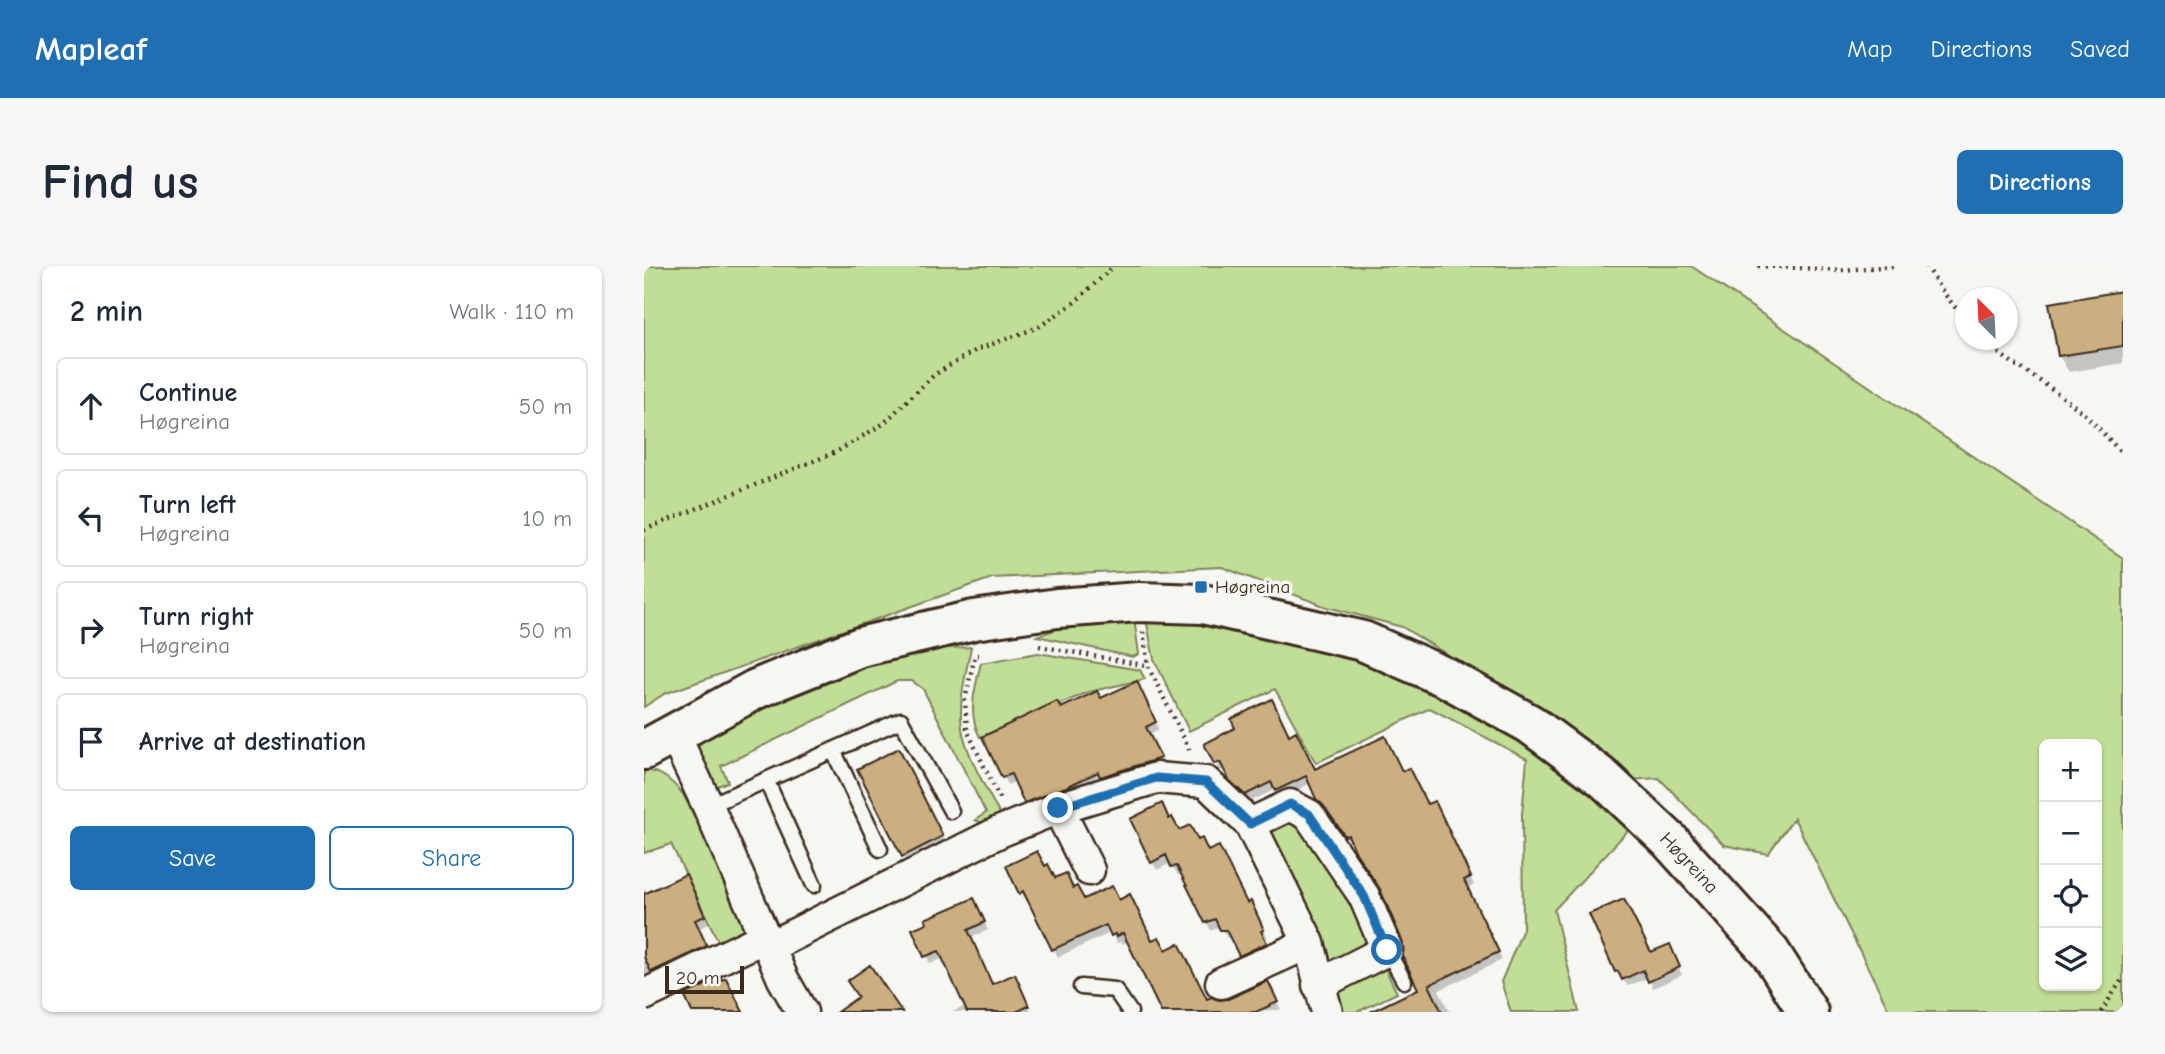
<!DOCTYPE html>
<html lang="en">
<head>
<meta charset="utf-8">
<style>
	:root { --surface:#fff; --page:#f6f6f7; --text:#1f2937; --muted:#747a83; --line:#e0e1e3; --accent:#1f6fb2 }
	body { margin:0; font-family:"Comic Neue",sans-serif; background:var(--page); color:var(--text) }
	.controls { position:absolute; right:21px; bottom:21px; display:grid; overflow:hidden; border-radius:10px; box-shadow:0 2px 5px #0004 }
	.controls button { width:63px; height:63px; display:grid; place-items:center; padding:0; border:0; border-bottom:2px solid var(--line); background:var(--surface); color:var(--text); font:35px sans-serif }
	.compass { position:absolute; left:1311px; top:21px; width:63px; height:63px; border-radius:50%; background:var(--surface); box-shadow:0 2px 5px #0004; rotate:336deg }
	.scale { position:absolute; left:21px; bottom:18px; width:79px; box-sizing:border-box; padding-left:7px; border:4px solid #3b2a1e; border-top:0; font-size:19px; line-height:24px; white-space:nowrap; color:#3b2a1e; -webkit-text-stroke:5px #f6f6f2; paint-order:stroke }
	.stop { position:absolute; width:21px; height:21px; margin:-16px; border:5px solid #1f6fb2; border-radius:50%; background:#fff }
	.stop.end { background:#1f6fb2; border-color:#fff; box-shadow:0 2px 7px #0008 }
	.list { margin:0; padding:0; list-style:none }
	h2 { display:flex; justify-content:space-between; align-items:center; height:91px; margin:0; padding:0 28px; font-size:30px }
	h2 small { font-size:23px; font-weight:400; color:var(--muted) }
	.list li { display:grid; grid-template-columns:46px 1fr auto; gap:21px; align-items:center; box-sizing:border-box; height:98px; margin:0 14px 14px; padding:0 14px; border:2px solid var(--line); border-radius:10px }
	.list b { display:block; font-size:26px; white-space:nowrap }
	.list p { margin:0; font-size:23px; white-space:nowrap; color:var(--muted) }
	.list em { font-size:23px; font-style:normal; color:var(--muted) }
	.actions { display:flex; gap:14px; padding:21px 28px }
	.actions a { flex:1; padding:16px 0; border:2px solid var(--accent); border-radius:10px; text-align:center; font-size:24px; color:var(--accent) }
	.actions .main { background:var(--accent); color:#fff }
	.icon { flex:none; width:38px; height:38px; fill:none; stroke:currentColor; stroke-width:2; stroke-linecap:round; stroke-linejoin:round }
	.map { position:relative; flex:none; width:1479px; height:746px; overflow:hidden; border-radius:10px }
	header { display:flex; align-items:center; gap:42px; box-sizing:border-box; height:98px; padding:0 35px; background:var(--accent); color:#fff }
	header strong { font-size:33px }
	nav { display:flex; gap:38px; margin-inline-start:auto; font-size:24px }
	.intro { display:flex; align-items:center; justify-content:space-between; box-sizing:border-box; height:168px; padding:0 42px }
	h1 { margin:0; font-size:49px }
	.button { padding:18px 32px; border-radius:10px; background:var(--accent); color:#fff; font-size:24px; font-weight:700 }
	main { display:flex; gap:42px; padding:0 42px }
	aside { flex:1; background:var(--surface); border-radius:10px; box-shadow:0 2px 5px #0004 }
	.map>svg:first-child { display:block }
	.green { fill:#c1de96; stroke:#7e845a; stroke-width:2; fill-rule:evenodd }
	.shadow { fill:#0003 }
	.building { fill:#cbaf80; stroke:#3b2a1e; stroke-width:2 }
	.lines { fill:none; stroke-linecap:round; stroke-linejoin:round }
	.lane-casing { stroke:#3b2a1e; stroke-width:19 }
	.street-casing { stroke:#3b2a1e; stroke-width:35 }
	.secondary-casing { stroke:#3b2a1e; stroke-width:44 }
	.path { stroke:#3b2a1e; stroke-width:4.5; stroke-dasharray:2 5; stroke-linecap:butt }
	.lane { stroke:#f6f6f2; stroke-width:14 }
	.street { stroke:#f6f6f2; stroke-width:30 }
	.secondary { stroke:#f6f6f2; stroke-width:38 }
	.route { stroke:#1f6fb2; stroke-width:9 }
	.poi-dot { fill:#1f6fb2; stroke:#f6f6f2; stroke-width:2.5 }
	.labels { text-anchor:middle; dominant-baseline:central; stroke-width:7; stroke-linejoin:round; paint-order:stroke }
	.poi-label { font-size:19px; fill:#3b2a1e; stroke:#f6f6f2; text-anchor:start }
	.street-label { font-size:19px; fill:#3b2a1e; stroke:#f6f6f2 }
</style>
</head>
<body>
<header>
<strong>Mapleaf</strong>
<nav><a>Map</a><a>Directions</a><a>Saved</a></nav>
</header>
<div class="intro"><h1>Find us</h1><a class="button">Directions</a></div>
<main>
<aside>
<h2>2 min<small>Walk · 110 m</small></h2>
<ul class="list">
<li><svg class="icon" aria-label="ahead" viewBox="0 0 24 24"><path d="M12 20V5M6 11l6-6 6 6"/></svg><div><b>Continue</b><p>Høgreina</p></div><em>50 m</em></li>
<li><svg class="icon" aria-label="left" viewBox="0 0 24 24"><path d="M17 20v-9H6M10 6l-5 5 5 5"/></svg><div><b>Turn left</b><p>Høgreina</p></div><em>10 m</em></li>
<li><svg class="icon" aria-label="right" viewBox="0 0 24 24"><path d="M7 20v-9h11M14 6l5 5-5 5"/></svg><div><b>Turn right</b><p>Høgreina</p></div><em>50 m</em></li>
<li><svg class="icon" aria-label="arrive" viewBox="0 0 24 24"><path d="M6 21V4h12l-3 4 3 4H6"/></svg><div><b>Arrive at destination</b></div></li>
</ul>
<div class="actions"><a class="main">Save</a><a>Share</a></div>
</aside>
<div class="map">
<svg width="1479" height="746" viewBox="0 0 1479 746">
	<rect width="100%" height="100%" fill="#f6f6f2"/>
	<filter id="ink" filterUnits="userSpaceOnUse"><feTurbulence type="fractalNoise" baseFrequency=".0143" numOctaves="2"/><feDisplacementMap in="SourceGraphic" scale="14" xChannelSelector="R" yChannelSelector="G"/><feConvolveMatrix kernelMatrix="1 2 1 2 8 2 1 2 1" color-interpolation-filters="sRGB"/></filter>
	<g filter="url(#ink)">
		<path class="green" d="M 0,0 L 1047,0 L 1479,292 L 1479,746 L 1246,746 L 1150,552 L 1124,588 L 1080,579 L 1015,512 L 984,514 L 896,445 L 758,361 L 680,340 L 578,301 L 348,312 L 20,428 L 0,441 ZM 1400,478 L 1453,478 L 1453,720 L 1400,720 Z
			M 490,352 L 495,388 L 489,391 L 393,370 L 437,354 Z
			M 502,353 C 546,357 591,360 634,370 C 718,390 801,426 874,472 C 915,497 952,529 991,557 L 910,644 L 935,746 L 867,746 L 857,716 L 879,663 L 878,548 L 883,493 L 786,442 L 672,497 L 631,423 L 545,465 L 510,393 Z
			M 327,381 C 322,407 314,435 318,463 C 324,493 342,522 356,549 L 351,562 L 331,554 L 342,547 L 279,423 L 268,415 L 253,415 L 77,500 L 84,516 L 71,521 C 48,488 45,482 77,455 L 262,384 Z
			M 394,387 L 496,404 L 501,413 L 445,426 L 336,471 C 323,448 331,421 337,397 Z
			M 0,505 C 18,504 28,516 39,528 L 103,654 L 98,667 L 79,685 L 27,578 L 0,587 Z
			M 649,550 L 709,623 L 724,677 L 714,681 L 717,688 L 686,703 L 620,565 Z
			M 739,698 L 753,727 L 713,746 L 700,746 L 688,722 Z"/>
		<path class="shadow" d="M 1479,27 L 1479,97 L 1425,106 L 1415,90 Z
			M 496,425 L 515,464 L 505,469 L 519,500 L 462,518 L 459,513 L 426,529 L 386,544 L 372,515 L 364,519 L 340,472 L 417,444 Z
			M 645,471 L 671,505 L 758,507 L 783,540 L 794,545 L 830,619 L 823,622 L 858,694 L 795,724 L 806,746 L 749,746 L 745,739 L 776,724 L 761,677 L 739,625 L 709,576 L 707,577 L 686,547 L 679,541 L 667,517 L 637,532 L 632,523 L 606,536 L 592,522 L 582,503 L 576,505 L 562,478 Z
			M 255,485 L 300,574 L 261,593 L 216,504 Z
			M 525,555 L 535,566 L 554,576 L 564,587 L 603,639 L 611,646 L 624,672 L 583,672 L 576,660 L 567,665 L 539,608 L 534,609 L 527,597 L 513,604 L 508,596 Z
			M 364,601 L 400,602 L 411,614 L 429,624 L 439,635 L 474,636 L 508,676 L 522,686 L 562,735 L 574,736 L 628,725 L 637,744 L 519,746 L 485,675 L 478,678 L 477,676 L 473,677 L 468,666 L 414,691 L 385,633 L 382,635 Z
			M 46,618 L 64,658 L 54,663 L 66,688 L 0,719 L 0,622 L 4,628 Z
			M 334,642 L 344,664 L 327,672 L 349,720 L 374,718 L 387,746 L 308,746 L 322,740 L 300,692 L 286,698 L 270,664 Z
			M 947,649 L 1007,689 L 1029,687 L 1038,709 L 1009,722 L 1004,712 L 984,720 L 972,706 Z
			M 623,679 L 626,686 L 601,697 L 597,691 Z"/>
		<path class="building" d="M 1479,25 L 1479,80 L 1414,90 L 1405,37 Z
			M 493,415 L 512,456 L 502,461 L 517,492 L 456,511 L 454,506 L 422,521 L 380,537 L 367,508 L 358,512 L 338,471 L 413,435 L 417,442 L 453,425 L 457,432 Z
			M 628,433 L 645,469 L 652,465 L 671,503 L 741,470 L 758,505 L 765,502 L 783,538 L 791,535 L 827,611 L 820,614 L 855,686 L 785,719 L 798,746 L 726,746 L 774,723 L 759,691 L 759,677 L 736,623 L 712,587 L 704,569 L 701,570 L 679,539 L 672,533 L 662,510 L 631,525 L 627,516 L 601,529 L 585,514 L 576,496 L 570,498 L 560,478 L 591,462 L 587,453 Z
			M 255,482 L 299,570 L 258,591 L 213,503 Z
			M 518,537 L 525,553 L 528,551 L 535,564 L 546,559 L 554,574 L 558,572 L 564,585 L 575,580 L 603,637 L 607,635 L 620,664 L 617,665 L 623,677 L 595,690 L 582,664 L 576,664 L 571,653 L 561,657 L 533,600 L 527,601 L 522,589 L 507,597 L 486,553 Z
			M 393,585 L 401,600 L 404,598 L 411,612 L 422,607 L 429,622 L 433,620 L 440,633 L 468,620 L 475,634 L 486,628 L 508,674 L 515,671 L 522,684 L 535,677 L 563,733 L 567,731 L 575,734 L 584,733 L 624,715 L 634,736 L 612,746 L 517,746 L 479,667 L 472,671 L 471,668 L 467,670 L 462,659 L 408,684 L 379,625 L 375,628 L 362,600 Z
			M 42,608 L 61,650 L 51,654 L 63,680 L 7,706 L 0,691 L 0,628 Z
			M 330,632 L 341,656 L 324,664 L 348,718 L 371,708 L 385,740 L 372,746 L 323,746 L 295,685 L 280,691 L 268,663 L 283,657 L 281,653 Z
			M 980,633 L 1007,686 L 1026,678 L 1036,701 L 1004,716 L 999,704 L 978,714 L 974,705 L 971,706 L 945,648 Z
			M 226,699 L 258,746 L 193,746 L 214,731 L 203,715 Z
			M 77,712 L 78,714 L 82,712 L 99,746 L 48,746 L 40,729 Z"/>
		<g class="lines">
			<g class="lane-casing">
				<path id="lane" d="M 189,484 L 236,583
					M 122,514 L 170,619
					M 64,540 L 257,454 L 307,545
					M 743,684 L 760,715
					M 437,721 L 471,724 L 486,746"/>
			</g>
			<g class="street-casing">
				<path id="street" d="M 29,466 L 64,540 L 139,713 L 158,746
					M 414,542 L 445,604
					M 606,558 L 646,539 L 665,549 L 720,630 L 743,684 L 674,719
					M 125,681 L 355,566 L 414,542 L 512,512 L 562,516 L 606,558 L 665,677 L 683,746
					M 577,717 L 665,677
					M 0,729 L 121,671"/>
			</g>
			<g class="secondary-casing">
				<path id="secondary" d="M 0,484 L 112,423 L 216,381 L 330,354 L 413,342 L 495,336 L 559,338 L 719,375 L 803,412 L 886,458 L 959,512 L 1025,574 L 1126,686 L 1164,746"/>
			</g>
			<path class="path" d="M 1114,0 L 1198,4 L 1250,0
				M 1283,0 L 1295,21 L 1322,55
				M 1338,74 C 1365,97 1396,113 1424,135 C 1445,150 1462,170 1479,189
				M 0,264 L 192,186 L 239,158 L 290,109 L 332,84 L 395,61 L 431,36 L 470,0
				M 499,366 L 504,400 L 547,487
				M 395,380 L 504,400
				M 335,389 L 331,389 L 321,434 L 323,464 L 357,536
				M 1457,746 L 1479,712"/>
			<use href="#lane" class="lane"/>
			<use href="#street" class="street"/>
			<use href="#secondary" class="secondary"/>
		</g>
	</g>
	<g class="lines" filter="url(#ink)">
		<path class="route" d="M 414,542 L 512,512 L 562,516 L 606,558 L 646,538 L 665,548 L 720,630 L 743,684"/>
	</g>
	<rect class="poi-dot" x="550" y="314" width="14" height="14" rx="3.5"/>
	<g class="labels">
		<g class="poi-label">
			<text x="571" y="321">Høgreina</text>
		</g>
		<g class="street-label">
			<text transform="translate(1045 597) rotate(47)">Høgreina</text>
		</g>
	</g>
</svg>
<div class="controls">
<button>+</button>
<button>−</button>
<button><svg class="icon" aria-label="locate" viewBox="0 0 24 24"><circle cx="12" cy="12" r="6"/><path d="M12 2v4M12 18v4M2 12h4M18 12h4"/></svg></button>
<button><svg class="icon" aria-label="layers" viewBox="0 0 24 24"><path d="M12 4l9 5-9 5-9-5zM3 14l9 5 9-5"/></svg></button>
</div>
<svg class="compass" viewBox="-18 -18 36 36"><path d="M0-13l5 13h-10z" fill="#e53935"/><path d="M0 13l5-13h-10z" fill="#747a83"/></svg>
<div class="scale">20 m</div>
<div class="stop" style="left:743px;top:684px"></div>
<div class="stop end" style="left:414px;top:542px"></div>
</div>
</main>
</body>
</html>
